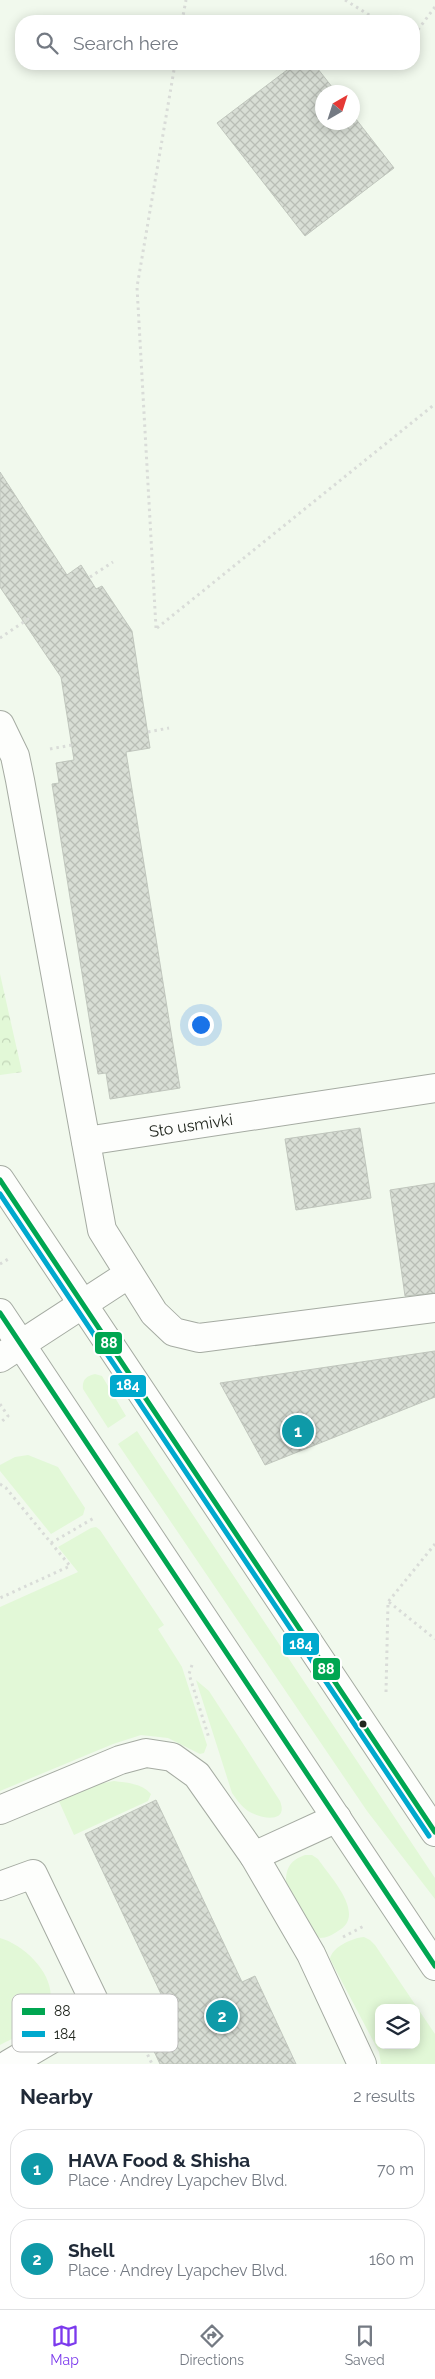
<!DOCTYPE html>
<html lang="en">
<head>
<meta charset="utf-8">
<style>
	:root { --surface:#fff; --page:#f2f2f3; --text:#1f2937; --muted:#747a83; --line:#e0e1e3; --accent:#7c3aed }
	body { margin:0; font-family:Raleway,sans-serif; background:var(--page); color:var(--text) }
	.controls { position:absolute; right:15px; bottom:15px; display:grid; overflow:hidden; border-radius:10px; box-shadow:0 2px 12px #0003 }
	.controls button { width:45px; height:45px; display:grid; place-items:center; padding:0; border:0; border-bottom:1px solid var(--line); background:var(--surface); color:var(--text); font:25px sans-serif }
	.compass { position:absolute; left:315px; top:85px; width:45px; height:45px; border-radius:50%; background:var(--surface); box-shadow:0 2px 12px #0003; rotate:39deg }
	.you { position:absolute; left:200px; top:1024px; width:18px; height:18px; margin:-12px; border:4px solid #fff; border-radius:50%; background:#1a73e8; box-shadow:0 0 0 8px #1a73e833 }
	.badge { display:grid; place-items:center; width:32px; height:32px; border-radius:50%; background:var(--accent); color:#fff; font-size:16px; font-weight:700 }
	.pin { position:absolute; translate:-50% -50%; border:2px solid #fff; box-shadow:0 1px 5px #0006 }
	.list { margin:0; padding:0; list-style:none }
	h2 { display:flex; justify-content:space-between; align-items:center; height:65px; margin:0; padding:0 20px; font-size:21px }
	h2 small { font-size:16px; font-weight:400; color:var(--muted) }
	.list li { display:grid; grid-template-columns:32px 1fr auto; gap:15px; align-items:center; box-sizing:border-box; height:80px; margin:0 10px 10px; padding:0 10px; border:1px solid var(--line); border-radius:20px }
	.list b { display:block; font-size:19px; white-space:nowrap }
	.list p { margin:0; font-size:16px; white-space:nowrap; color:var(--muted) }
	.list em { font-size:16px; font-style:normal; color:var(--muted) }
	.icon { flex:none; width:28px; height:28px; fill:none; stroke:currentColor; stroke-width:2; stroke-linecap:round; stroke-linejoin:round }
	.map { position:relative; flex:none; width:435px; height:2064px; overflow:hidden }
	.search { position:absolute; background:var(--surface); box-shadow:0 2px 12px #0003; left:15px; right:15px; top:15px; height:55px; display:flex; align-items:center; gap:12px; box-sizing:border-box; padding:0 18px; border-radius:20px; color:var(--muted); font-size:19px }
	.sheet { height:245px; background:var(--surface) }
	nav { display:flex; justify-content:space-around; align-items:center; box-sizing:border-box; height:70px; border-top:1px solid var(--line); background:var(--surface); font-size:14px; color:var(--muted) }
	nav a { display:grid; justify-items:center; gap:2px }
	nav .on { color:var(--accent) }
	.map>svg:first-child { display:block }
	.grass { fill:#e2f8d7; fill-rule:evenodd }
	.park { fill:url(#park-crowns) }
	.building { fill:url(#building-cross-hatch); stroke:#c0c6bd }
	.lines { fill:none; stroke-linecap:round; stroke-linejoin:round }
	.minor-casing { stroke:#a5aba2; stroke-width:30 }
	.major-casing { stroke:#a5aba2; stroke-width:30 }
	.path { stroke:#d9dcd8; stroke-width:3; stroke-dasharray:2.5 4; stroke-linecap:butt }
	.minor { stroke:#fdfefc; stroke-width:28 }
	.major { stroke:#fdfefc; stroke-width:28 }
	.bus-1-casing { stroke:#fff; stroke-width:9 }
	.bus-2-casing { stroke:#fff; stroke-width:9 }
	.bus-1 { stroke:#00a651; stroke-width:5 }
	.bus-2 { stroke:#00a9ce; stroke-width:5 }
	.bus-dot { fill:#22271f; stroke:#fff; stroke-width:2 }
	.labels { text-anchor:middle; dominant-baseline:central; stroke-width:4; stroke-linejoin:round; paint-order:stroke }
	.street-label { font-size:16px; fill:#22271f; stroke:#fff }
	.key { fill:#fff; stroke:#bdbebc; stroke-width:1 }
	.key-label { font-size:14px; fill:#22271f }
	.line-badge { stroke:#fff; stroke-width:2 }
	.badge-label { font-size:14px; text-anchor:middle; font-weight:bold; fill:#fff }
</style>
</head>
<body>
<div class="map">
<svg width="435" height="2064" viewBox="0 0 435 2064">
	<defs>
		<pattern id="park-crowns" width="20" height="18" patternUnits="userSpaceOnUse" patternTransform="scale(1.25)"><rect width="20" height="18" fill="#e2f8d7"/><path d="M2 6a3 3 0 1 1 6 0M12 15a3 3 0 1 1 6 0" fill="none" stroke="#c2d5b8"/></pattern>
		<pattern id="building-cross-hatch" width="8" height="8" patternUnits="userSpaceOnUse" patternTransform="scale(1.25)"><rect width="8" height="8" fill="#d8ded5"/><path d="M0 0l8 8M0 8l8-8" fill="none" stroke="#b9beb6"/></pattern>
	</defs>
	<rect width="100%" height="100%" fill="#f1f9ed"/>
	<path class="grass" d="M 95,1374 L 102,1376 L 126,1416 L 108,1428 L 83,1389 C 82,1380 86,1376 95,1374 Z
		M 137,1431 L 435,1878 L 435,1899 L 367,1811 L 118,1444 Z
		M 28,1455 L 58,1467 L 85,1508 L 83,1515 L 51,1534 L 0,1471 L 0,1465 L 15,1457 Z
		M 96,1527 L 100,1530 L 164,1625 L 158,1629 L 182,1667 L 207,1745 L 204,1753 L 200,1754 L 168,1738 L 141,1735 L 113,1744 L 0,1791 L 0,1607 L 78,1572 L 58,1547 L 91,1528 Z
		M 196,1680 L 209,1691 L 280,1801 C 289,1824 261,1819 248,1811 C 241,1806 237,1800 232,1793 Z
		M 114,1781 C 128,1783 141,1783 151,1794 L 148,1801 L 74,1835 L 58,1799 L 88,1786 Z
		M 305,1855 L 312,1855 L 318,1859 C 331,1878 367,1915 338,1931 C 332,1935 327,1938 320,1938 L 317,1936 L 286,1882 C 286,1867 291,1860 305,1855 Z
		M 364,1937 L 370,1940 L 375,1945 L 435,2034 L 435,2064 L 381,2064 L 379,2052 L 330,1959 C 332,1947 352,1938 364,1937 ZM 379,2008 L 416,2008 L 416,2045 L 379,2045 Z
		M 0,1938 C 31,1947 70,1990 40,2021 C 30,2032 13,2038 0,2045 Z"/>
	<path class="park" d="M 0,974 L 22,1072 L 0,1075 Z"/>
	<path class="building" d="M 295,64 L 314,64 L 336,92 L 322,92 L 322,122 L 352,122 L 352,114 L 394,168 L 305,236 L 217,123 Z
		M 0,472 L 67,575 L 81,565 L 96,589 L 102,586 L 132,631 L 150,748 L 126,752 L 180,1088 L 110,1099 L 106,1073 L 98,1074 L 52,784 L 59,783 L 56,763 L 74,760 L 61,677 L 0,587 Z
		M 360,1128 L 371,1198 L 296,1210 L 285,1139 Z
		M 435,1183 L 435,1293 L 405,1296 L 390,1190 Z
		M 435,1351 L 435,1397 L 265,1465 L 220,1383 Z
		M 156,1800 L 242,1982 L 255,1976 L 296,2064 L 160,2064 L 143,2028 L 171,2015 L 85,1834 Z"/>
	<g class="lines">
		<g class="minor-casing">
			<g id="minor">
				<path d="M 0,725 L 15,756 L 20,780 L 102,1230 L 154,1313 L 174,1332 L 199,1338 L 435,1308"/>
				<path id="s1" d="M 86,1141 L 435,1088"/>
				<path d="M 0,1358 L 129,1274"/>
				<path d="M 0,1810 L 120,1760 L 146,1753 L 172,1757 L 197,1775 L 254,1856 L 311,1954 L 362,2064"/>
				<path d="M 254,1856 L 337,1818"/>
				<path d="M 0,1886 L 33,1874 L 99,2011 L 9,2064"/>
			</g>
		</g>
		<g class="major-casing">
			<path id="major" d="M 0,1180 L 435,1832
				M 0,1313 L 435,1966"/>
		</g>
		<path class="path" d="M 345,0 L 379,21
			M 182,21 L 186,0
			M 414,35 L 435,7
			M 90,577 L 113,562
			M 156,628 L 137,287 L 175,64
			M 157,628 L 435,404
			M 0,638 L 31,617
			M 148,732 L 169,728
			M 50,749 L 72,745
			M 0,1264 L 10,1258
			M 0,1404 L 8,1416 L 0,1423
			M 0,1484 L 6,1488 L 70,1566 L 0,1598
			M 51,1543 L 94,1518
			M 389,1602 L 435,1639
			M 192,1665 L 189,1674 L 209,1738
			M 386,1692 L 388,1602 L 435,1544
			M 343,1937 L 364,1926
			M 134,2025 L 152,2064"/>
		<use href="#minor" class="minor"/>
		<use href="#major" class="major"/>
		<g class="bus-1-casing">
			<path id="bus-1" d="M 0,1180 L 435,1832
				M 0,1313 L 435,1966"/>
		</g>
		<g class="bus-2-casing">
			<path id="bus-2" d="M 0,1194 L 429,1836"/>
		</g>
		<use href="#bus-1" class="bus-1"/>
		<use href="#bus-2" class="bus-2"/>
	</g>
	<circle class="bus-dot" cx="363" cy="1724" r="4.5"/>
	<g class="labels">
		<g class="street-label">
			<text stroke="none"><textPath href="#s1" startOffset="106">Sto usmivki</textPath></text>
		</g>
	</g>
	<rect x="12" y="1994" width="166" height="58" rx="8" class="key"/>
	<rect x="22" y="2008" width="23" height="7" fill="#00a651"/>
	<rect x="22" y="2031" width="23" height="6" fill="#00a9ce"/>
	<g class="key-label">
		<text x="54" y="2016">88</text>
		<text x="54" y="2039">184</text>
	</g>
	<g class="line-badge">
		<rect x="94" y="1331" width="29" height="24" rx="5" fill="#00a651"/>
		<rect x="109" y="1374" width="38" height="24" rx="5" fill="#00a9ce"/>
		<rect x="282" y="1632" width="38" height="24" rx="5" fill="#00a9ce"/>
		<rect x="312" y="1657" width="29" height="24" rx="5" fill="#00a651"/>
	</g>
	<g class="badge-label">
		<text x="109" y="1348">88</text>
		<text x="128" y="1390">184</text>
		<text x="301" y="1649">184</text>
		<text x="326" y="1674">88</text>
	</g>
</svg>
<div class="controls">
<button><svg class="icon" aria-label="layers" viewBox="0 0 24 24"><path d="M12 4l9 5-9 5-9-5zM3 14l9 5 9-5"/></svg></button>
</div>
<svg class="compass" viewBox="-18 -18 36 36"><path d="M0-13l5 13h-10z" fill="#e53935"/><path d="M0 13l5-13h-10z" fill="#747a83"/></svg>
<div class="you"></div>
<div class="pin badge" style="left:298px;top:1431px;background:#0f9aa8">1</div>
<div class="pin badge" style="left:222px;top:2016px;background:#0f9aa8">2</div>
<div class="search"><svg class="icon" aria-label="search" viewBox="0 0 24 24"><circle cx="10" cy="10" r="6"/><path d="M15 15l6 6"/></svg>Search here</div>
</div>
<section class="sheet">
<h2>Nearby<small>2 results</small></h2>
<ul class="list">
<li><span class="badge" style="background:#0f9aa8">1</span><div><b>HAVA Food &amp; Shisha</b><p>Place · Andrey Lyapchev Blvd.</p></div><em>70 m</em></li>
<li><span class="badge" style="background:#0f9aa8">2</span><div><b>Shell</b><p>Place · Andrey Lyapchev Blvd.</p></div><em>160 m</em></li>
</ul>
</section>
<nav>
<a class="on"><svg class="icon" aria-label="map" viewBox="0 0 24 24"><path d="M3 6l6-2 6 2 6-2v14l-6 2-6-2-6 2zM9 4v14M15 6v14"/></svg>Map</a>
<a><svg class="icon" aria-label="directions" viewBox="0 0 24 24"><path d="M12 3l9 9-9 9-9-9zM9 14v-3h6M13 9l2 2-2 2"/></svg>Directions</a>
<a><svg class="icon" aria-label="saved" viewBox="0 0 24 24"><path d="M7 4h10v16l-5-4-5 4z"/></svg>Saved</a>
</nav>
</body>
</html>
